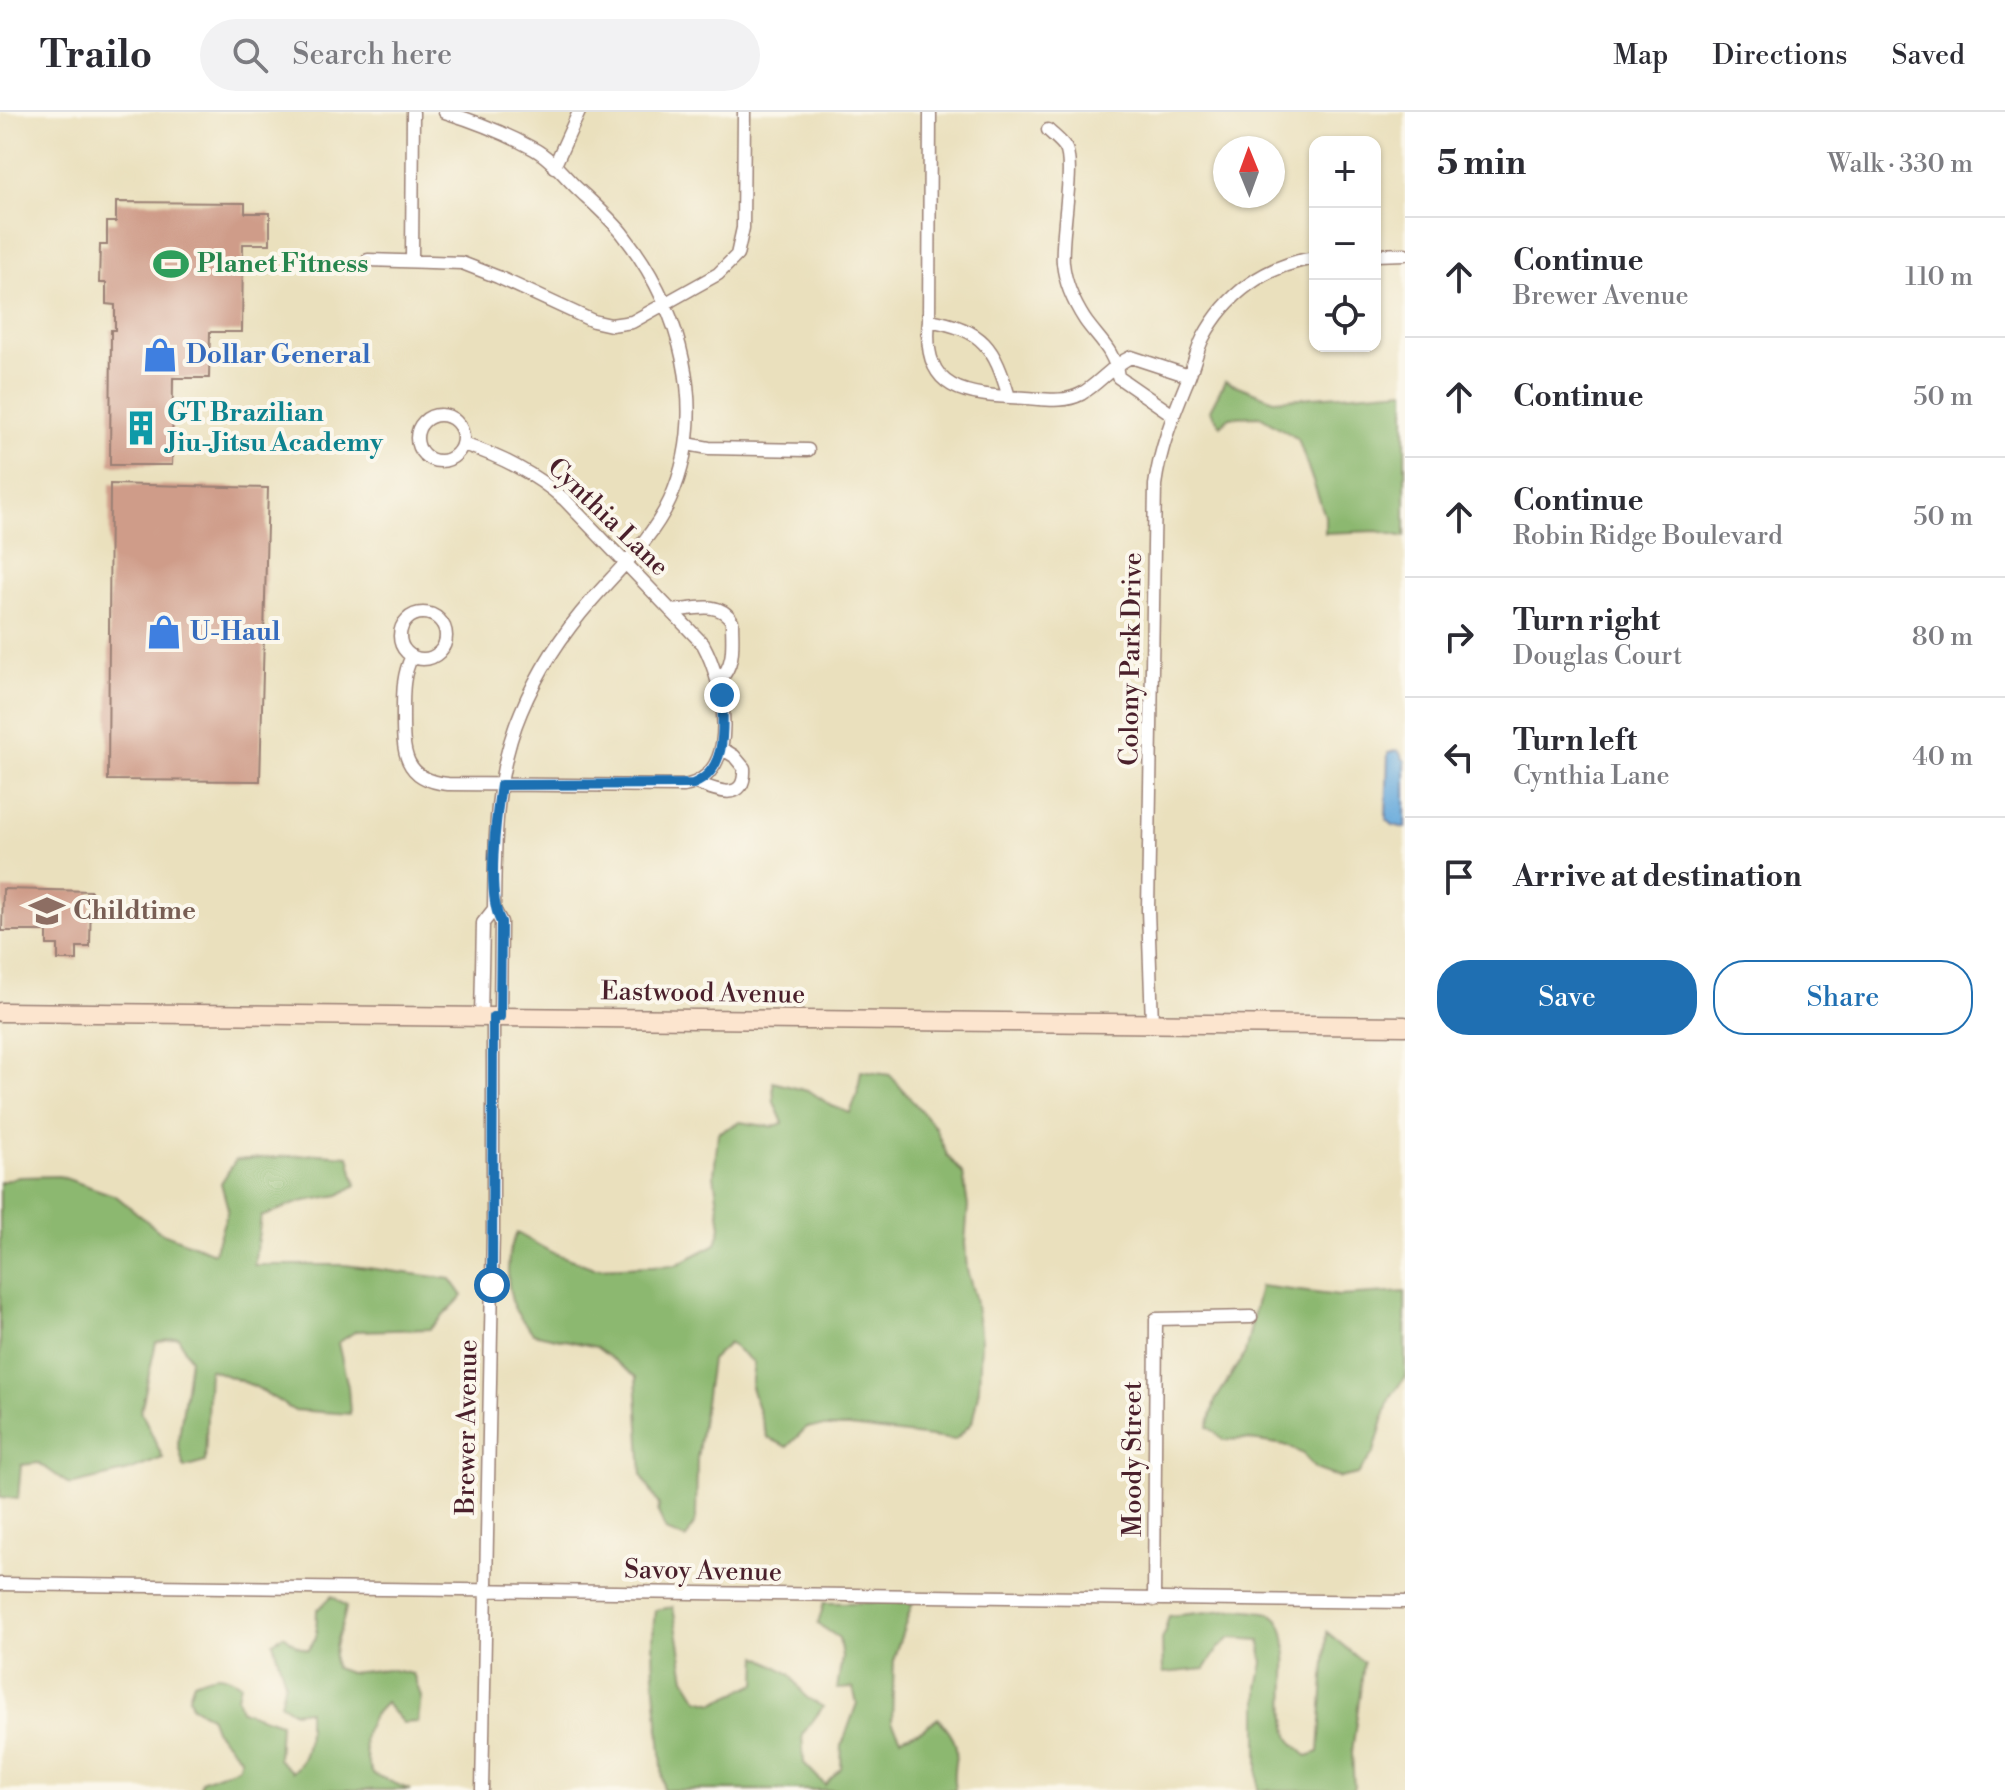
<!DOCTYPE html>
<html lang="en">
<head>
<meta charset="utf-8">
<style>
	:root { --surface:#fff; --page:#f2f2f3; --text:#2b2b33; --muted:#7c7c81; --line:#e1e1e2; --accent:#1f6fb2 }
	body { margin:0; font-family:"Libre Bodoni",serif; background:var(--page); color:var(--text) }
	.controls { position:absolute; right:24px; top:24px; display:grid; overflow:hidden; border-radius:16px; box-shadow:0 2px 6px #0004 }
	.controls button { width:72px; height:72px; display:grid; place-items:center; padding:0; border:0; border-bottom:2px solid var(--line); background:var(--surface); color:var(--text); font:40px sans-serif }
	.compass { position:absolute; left:1213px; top:24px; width:72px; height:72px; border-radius:50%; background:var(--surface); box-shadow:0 2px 6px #0004; rotate:359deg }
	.stop { position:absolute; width:24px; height:24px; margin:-18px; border:6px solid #1f6fb2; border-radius:50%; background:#fff }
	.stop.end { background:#1f6fb2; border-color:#fff; box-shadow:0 2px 8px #0008 }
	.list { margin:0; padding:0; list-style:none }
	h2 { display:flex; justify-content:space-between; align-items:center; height:104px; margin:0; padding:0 32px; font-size:34px }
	h2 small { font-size:26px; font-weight:400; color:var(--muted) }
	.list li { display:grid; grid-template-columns:52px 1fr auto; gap:24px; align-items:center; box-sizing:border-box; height:120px; padding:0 32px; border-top:2px solid var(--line) }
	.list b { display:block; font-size:30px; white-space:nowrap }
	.list p { margin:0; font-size:26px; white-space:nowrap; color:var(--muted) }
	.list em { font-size:26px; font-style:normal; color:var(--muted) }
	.actions { display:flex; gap:16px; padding:24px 32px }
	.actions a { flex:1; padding:18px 0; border:2px solid var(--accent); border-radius:32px; text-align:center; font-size:28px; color:var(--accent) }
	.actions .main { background:var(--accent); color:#fff }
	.icon { flex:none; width:44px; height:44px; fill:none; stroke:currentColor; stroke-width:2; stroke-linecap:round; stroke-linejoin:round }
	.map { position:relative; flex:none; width:1405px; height:1678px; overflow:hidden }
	header { display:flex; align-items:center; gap:48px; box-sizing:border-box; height:112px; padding:0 40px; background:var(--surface); border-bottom:2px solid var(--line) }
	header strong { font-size:38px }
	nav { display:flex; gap:44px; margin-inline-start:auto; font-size:28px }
	.search { width:560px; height:72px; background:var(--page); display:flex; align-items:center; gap:20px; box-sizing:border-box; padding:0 28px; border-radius:44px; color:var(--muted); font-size:30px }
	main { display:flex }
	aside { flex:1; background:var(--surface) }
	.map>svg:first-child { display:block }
	.forest { fill:#8cb870; stroke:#6b6c4e; stroke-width:2 }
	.water { fill:#65a9db; stroke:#586483; stroke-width:2 }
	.building { fill:#cf9c89 }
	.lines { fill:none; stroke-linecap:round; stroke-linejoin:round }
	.street-casing { stroke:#9a8074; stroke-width:15 }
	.secondary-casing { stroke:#9a8074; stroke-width:21 }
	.street { stroke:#fff; stroke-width:12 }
	.secondary { stroke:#fce5cf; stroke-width:18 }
	.route { stroke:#1f6fb2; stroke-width:10 }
	.labels { text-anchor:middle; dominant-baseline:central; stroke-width:8; stroke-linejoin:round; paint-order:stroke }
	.leisure-label { font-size:26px; font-weight:bold; fill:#27864d; stroke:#fbf7ec; text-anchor:start }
	.shop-label { font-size:26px; font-weight:bold; fill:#366cbe; stroke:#fbf7ec; text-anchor:start }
	.culture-label { font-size:26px; font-weight:bold; fill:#0d838f; stroke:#fbf7ec; text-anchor:start }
	.street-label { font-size:26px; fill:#4a1f2b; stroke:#fbf7ec }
	.education-label { font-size:26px; font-weight:bold; fill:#785e54; stroke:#fbf7ec; text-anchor:start }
</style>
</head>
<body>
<header>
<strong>Trailo</strong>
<div class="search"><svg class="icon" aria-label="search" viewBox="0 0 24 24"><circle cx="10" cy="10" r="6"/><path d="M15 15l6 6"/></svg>Search here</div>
<nav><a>Map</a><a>Directions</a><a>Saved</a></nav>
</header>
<main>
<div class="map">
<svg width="1405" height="1678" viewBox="0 0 1405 1678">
	<rect width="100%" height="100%" fill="#fbf7ec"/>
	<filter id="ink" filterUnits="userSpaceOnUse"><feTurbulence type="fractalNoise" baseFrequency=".0125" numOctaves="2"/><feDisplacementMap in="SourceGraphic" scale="16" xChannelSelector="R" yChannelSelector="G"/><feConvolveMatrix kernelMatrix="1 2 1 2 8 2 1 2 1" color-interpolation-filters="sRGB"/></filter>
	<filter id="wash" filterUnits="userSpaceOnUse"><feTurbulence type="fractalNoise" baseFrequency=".006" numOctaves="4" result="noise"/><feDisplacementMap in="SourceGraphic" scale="32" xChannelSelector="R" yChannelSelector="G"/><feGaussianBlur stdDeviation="1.8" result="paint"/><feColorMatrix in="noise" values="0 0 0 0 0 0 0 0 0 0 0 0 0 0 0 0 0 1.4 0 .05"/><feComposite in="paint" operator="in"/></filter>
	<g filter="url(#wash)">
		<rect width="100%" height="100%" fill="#eae0bd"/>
		<path class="forest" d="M 1225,269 L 1274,288 L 1405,278 L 1405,425 L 1377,419 L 1325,421 L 1325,404 L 1298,327 L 1260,304 L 1229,305 L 1221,314 L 1210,298 Z
			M 861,959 L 890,963 L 935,1015 L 947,1043 L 963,1062 L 968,1094 L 965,1131 L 967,1158 L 975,1186 L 981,1228 L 979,1277 L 972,1311 L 955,1328 L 849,1315 L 807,1315 L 787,1335 L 767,1325 L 751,1275 L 754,1251 L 729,1231 L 711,1248 L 697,1347 L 696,1408 L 686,1427 L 666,1419 L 658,1400 L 659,1393 L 642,1364 L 636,1265 L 596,1235 L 533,1221 C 527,1213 517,1204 514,1195 C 506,1172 505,1142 517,1121 L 551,1140 L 594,1156 L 676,1153 L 716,1132 L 721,1115 L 714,1063 L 718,1021 L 740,1010 L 772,1015 L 783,1011 L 774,990 L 773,970 L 811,980 L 832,994 L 850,1001 L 857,983 Z
			M 318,1042 L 349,1044 L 356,1073 L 339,1083 L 300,1090 L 261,1105 L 254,1153 L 345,1153 L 451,1167 L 463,1184 L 430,1217 L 356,1219 L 338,1231 L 348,1275 L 350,1302 L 293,1298 L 254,1274 L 209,1257 L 205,1350 L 184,1356 L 178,1332 L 190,1247 L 178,1225 L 156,1230 L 141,1299 L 163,1346 L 129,1359 L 70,1373 L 39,1351 L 21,1353 L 18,1387 L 0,1385 L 0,1070 L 19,1065 L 59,1064 L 116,1084 L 160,1120 L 214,1141 L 228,1097 L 221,1071 L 236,1048 Z
			M 1260,1174 L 1339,1184 L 1405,1180 L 1405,1265 L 1389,1287 L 1374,1340 L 1358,1362 L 1340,1366 L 1315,1357 L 1303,1342 L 1285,1333 L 1243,1327 L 1224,1328 L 1208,1315 L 1215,1289 L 1245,1241 Z
			M 332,1484 L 346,1494 C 344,1518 330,1531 335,1556 L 349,1561 L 388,1557 L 413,1562 L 421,1584 L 418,1610 L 403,1611 L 385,1591 C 361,1613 359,1634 373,1662 L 410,1678 L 200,1678 L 201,1669 L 238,1655 L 241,1646 L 216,1620 L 210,1604 L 192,1595 L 189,1584 L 194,1570 C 213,1562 222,1559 240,1572 L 237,1585 L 241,1598 L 280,1611 L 278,1647 L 292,1660 C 310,1645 308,1621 308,1598 L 294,1600 L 280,1591 L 285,1570 L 273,1530 L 284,1523 L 296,1533 L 308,1538 L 316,1525 L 317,1498 Z
			M 913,1490 L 894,1545 L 892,1610 L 901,1626 L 922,1618 L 938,1606 C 971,1643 948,1641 955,1678 L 663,1678 C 662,1618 648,1558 655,1498 L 673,1495 L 685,1566 L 698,1587 L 714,1591 L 757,1571 L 758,1544 L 790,1562 L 806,1585 L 823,1595 L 802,1623 L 804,1651 L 825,1673 L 841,1656 L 842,1633 L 857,1591 L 853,1576 L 837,1577 L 842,1545 L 839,1526 L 818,1512 L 824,1491 Z
			M 1237,1497 C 1247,1498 1259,1498 1269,1501 C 1303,1513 1273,1601 1293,1631 C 1297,1635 1303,1640 1307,1644 L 1319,1640 L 1327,1520 L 1364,1551 L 1352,1640 L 1354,1678 L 1258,1678 L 1258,1575 L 1263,1551 L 1260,1528 L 1230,1526 L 1217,1538 L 1205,1557 L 1163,1561 L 1162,1528 L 1169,1504 Z"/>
		<path class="water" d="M 1398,638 L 1405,650 L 1405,716 L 1393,713 L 1386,707 L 1388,641 Z"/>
		<g id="blocks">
			<path class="building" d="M 116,90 L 245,91 L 245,101 L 270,101 L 270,132 L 243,132 L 242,220 L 210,220 L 209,266 L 173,266 L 172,353 L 110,353 L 111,218 L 115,218 L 115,193 L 106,192 L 106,171 L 99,171 L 100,133 L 107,133 L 107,110 L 116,110 Z
				M 110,372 L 268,376 L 260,669 L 108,668 Z
				M 3,777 L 91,779 L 90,835 L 77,835 L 77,848 L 58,848 L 58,833 L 47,833 L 47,819 L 2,819 Z"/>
		</g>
	</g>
	<g filter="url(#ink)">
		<use href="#blocks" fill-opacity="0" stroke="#9a8074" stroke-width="2"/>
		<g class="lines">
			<g class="street-casing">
				<path id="street" d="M 445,0 C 474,9 507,22 534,37 C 551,46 565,65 579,78 C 594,92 609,105 622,121 C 681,196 710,298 670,388 C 652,427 620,456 592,488 C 562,522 538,559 521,600 C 494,663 495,731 494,797 L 483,811 L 481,905
					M 930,0 L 929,208 C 921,282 968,283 1026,286 C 1044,287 1064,291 1081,282 C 1100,271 1111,254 1131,245 L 1189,264
					M 1048,18 C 1053,23 1061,29 1065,35 C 1076,51 1060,125 1063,151 C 1065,171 1074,191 1085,208 C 1099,228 1115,239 1118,265 L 1173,303
					M 554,55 L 579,0
					M 1375,143 L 1405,142
					M 368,148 L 462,151 L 498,165 L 593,209 L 611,213 L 632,210 L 718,162 L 737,143 L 743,116 L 744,0
					M 412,148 L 413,0
					M 929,208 C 984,218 994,235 1009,285
					M417 326a23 23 0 1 1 46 0a23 23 0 1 1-46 0Z
					M 687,332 L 709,336 L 808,338
					M 673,499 C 694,497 719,488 732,509 C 732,532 736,551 719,569
					M400 524a23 23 0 1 1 46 0a23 23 0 1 1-46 0Z
					M 412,544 C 403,562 403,579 403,599 C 403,636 401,668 448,672 L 684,674 C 743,663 724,570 703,532 L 565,388 C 534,361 502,345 463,332
					M 697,671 C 717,679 746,691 744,656 L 734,644 L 721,636
					M 494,797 L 501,810 L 500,905
					M 1152,911 L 1148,798 L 1155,373 C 1160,337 1172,306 1186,272 C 1193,257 1196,240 1203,226 C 1226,182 1266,153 1315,146
					M 0,1472 L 1405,1490
					M 1154,1488 L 1156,1207 L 1251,1205
					M 482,1678 L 493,1117 L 493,905"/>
			</g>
			<g class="secondary-casing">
				<path id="secondary" d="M 0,900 L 1405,914"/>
			</g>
			<use href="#street" class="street"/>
			<use href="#secondary" class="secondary"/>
		</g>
	</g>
	<g class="lines" filter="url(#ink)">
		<path class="route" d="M 492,1173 L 493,905 L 500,905 L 501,810 C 486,783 496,705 501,673 L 693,672 C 728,658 723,615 722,583"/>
	</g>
	<defs>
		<g id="stadium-bare" transform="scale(2.76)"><path d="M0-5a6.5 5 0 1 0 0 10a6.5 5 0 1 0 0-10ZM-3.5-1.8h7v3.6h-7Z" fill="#2e9e5b" stroke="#fbf7ec" stroke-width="2.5" paint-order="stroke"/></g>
		<g id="shop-bare" transform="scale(2.76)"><path d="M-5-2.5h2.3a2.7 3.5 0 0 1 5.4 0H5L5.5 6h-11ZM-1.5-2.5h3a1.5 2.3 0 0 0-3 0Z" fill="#3f7fe0" stroke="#fbf7ec" stroke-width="2.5" paint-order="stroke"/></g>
		<g id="building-bare" transform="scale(2.76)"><path d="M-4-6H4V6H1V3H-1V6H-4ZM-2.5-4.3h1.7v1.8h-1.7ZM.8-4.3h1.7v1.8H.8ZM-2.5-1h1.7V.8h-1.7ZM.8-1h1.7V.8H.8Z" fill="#0f9aa8" stroke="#fbf7ec" stroke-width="2.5" paint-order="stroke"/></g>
		<g id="school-bare" transform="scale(2.76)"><path d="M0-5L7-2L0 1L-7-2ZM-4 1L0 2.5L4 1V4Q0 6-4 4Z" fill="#8d6e63" stroke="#fbf7ec" stroke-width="2.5" paint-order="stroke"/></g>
	</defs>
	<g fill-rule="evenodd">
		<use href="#stadium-bare" x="171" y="152"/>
		<use href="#shop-bare" x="160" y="243"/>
		<use href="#building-bare" x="141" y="316"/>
		<use href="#shop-bare" x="164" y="520"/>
		<use href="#school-bare" x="47" y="799"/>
	</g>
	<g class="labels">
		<g class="leisure-label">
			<text x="197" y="152">Planet Fitness</text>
		</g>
		<g class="shop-label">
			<text x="186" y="243">Dollar General</text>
			<text x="190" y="520">U-Haul</text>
		</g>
		<g class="culture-label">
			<text x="167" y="301">GT Brazilian<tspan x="167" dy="30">Jiu-Jitsu Academy</tspan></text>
		</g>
		<g class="street-label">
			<text transform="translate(608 405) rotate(44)">Cynthia Lane</text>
			<text transform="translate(1131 547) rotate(-89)">Colony Park Drive</text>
			<text transform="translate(703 881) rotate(1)">Eastwood Avenue</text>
			<text transform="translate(467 1315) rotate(-89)">Brewer Avenue</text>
			<text transform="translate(1133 1347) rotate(-90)">Moody Street</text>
			<text transform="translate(703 1459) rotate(1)">Savoy Avenue</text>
		</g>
		<g class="education-label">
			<text x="73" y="799">Childtime</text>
		</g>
	</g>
</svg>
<div class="controls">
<button>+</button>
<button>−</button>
<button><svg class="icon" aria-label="locate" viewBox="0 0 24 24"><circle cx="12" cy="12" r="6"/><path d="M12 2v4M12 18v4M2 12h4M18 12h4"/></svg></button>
</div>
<svg class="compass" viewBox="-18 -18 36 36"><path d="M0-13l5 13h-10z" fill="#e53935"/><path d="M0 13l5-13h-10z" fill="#7c7c81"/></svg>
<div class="stop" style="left:492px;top:1173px"></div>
<div class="stop end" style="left:722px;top:583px"></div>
</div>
<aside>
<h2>5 min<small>Walk · 330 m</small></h2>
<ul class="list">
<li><svg class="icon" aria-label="ahead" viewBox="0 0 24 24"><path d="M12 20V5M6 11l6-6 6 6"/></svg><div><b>Continue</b><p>Brewer Avenue</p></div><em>110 m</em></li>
<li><svg class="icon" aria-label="ahead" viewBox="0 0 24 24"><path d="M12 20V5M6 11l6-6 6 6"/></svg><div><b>Continue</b></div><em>50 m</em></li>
<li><svg class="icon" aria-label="ahead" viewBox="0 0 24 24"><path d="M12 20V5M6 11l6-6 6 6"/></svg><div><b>Continue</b><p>Robin Ridge Boulevard</p></div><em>50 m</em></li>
<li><svg class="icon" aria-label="right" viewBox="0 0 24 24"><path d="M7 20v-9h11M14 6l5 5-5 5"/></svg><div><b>Turn right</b><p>Douglas Court</p></div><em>80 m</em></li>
<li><svg class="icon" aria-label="left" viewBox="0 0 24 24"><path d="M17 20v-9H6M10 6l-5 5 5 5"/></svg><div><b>Turn left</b><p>Cynthia Lane</p></div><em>40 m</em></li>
<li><svg class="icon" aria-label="arrive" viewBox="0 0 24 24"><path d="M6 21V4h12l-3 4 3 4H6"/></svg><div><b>Arrive at destination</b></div></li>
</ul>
<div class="actions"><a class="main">Save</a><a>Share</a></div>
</aside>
</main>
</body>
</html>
